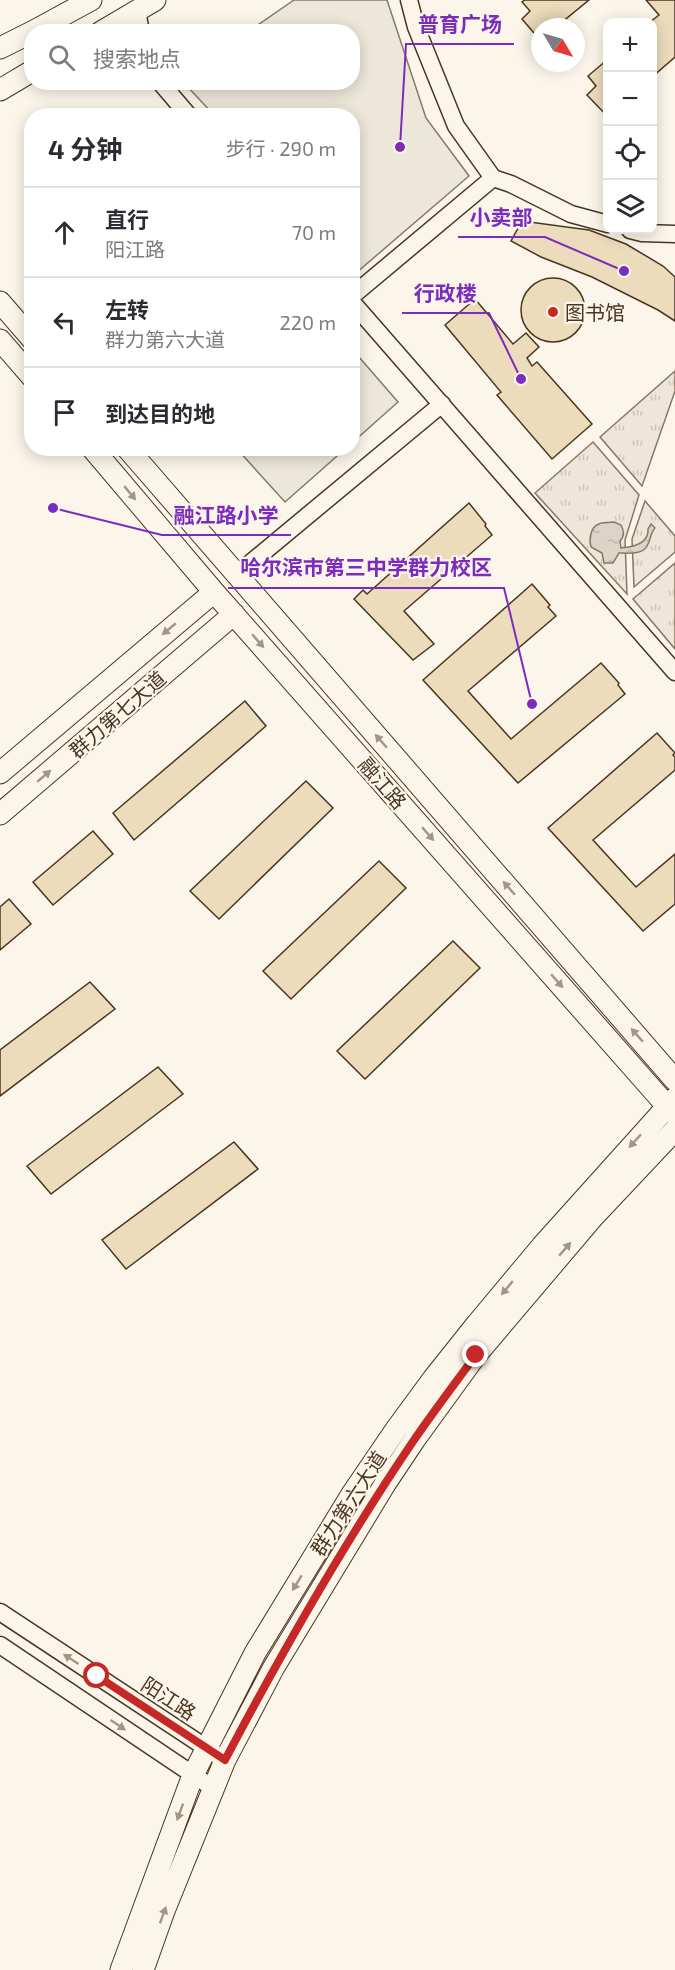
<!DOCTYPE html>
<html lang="zh">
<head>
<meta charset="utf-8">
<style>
	:root { --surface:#fff; --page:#f7f7f7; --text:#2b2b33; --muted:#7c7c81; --line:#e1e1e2 }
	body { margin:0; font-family:"Exo 2","Noto Sans SC",sans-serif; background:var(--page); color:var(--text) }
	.controls { position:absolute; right:18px; top:18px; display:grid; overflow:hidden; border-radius:12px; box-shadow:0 3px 15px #0003 }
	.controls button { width:54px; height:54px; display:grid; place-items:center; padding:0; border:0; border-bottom:2px solid var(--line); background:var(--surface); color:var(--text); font:30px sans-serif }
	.compass { position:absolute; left:531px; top:18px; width:54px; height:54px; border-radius:50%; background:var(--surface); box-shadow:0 3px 15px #0003; rotate:128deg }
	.stop { position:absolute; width:18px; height:18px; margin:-14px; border:4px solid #c62828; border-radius:50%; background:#fff }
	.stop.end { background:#c62828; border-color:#fff; box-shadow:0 2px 6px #0008 }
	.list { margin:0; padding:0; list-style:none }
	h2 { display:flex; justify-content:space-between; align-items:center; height:78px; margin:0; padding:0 24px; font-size:26px }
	h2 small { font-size:20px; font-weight:400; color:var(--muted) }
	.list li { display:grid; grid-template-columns:39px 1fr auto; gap:18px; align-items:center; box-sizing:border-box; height:90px; padding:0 24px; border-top:2px solid var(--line) }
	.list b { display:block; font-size:22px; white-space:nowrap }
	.list p { margin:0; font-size:20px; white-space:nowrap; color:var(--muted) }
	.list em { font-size:20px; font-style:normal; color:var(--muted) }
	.icon { flex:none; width:33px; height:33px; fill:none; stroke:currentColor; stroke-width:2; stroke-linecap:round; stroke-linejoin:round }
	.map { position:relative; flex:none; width:675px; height:1970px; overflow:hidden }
	.search { position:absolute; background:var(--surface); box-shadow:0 3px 15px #0003; left:24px; top:24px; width:336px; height:66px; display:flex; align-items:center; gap:15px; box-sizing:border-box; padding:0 21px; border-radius:24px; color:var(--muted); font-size:22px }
	.panel { position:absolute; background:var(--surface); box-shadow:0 3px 15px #0003; left:24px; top:108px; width:336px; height:348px; border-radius:24px }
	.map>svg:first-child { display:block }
	.grass { fill:url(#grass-tufts); stroke:#887966; stroke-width:1.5 }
	.parking { fill:#ede7d9; stroke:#887966; stroke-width:1.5 }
	.water { fill:url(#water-ripples); stroke:#887966; stroke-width:1.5 }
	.building { fill:#ecdcbc; stroke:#4a3520; stroke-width:1.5 }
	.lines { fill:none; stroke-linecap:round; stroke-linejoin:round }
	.minor-casing { stroke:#4a3520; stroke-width:19 }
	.major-casing { stroke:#4a3520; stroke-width:23 }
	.minor { stroke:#fbf6e9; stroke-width:16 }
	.major { stroke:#fbf6e9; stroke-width:21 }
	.oneway { fill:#a29684 }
	.route { stroke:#c62828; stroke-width:8 }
	.poi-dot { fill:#c62828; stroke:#fbf6e9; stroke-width:2 }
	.labels { text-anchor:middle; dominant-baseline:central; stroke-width:4.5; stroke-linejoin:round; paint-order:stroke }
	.poi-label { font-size:20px; fill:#4a3520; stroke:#fbf6e9; text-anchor:start }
	.street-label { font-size:20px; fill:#4a3520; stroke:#fbf6e9 }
	.leader { fill:none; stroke:#7b2cbf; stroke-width:2 }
	.callout-dot { fill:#7b2cbf; stroke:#fbf6e9; stroke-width:2 }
	.callout-label { font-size:21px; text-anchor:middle; font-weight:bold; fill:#7b2cbf; stroke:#fbf6e9; stroke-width:4.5; stroke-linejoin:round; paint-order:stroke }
</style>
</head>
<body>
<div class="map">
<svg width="675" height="1970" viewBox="0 0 675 1970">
	<defs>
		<pattern id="grass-tufts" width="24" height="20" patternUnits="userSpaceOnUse" patternTransform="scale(1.5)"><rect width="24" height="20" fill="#ede6d9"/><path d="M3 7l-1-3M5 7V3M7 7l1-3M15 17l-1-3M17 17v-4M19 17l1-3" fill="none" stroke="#cdc6ba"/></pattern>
		<pattern id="water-ripples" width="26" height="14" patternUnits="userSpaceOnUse" patternTransform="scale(1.5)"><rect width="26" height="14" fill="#dcd4c6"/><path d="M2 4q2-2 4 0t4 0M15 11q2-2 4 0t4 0" fill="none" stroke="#beb7aa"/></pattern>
	</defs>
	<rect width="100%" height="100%" fill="#fbf6e9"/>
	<path class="grass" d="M 675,371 L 675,391 L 642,486 L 600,437 Z
		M 593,442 L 639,495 L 625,540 L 627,594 L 535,493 Z
		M 645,501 L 675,536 L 675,552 L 634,587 L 632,539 Z
		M 675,563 L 675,649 L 633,599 Z"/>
	<path class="parking" d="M 294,0 L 387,0 L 426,118 L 469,176 L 356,273 L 352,269 L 352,116 L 214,115 L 184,83 L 352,82 L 352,32 L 249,31 Z
		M 352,349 L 398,402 L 353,442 L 352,442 Z
		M 237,449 L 345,449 L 285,502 Z"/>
	<path class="water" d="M 614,522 L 621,525 C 624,531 625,535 620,541 L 621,548 C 633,547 649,543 648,529 L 651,524 L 655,528 C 650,533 651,540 647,546 C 642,555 628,553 619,553 L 613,563 L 604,563 L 602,553 L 591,547 C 589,540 590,527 599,524 C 602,522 610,523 614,522 Z"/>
	<path class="building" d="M 525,0 L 589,0 L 556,27 L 540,27 L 540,40 L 522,19 L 530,11 L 522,2 Z
		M 646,0 L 675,0 L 675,57 L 652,77 L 652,22 L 650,22 L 659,15 Z
		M 608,59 L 608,117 L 587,95 L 596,86 L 588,76 Z
		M 522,221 L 589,230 L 626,244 L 663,266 L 675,277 L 675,321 L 658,310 L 592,277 L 541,257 L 511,241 Z
		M521 310a32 32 0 1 1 64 0a32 32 0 1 1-64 0Z
		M 475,299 L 513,344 L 526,333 L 539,347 L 527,358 L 532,366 L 537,362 L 592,424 L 552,459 L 497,395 L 501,392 L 445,325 Z
		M 469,503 L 486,524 L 485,526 L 492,535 L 404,611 L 434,644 L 413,660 L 354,599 L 363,590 L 367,594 Z
		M 532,584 L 550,605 L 548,607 L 556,616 L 468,691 L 511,739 L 601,663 L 619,683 L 618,685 L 625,694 L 518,783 L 423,680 Z
		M 245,701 L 266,726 L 134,840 L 113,813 Z
		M 657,733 L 675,753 L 673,755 L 675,757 L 675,770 L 593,840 L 636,887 L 675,854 L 675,904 L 643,931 L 548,828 Z
		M 306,781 L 333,808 L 219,919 L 190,891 Z
		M 93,831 L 113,854 L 53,905 L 33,882 Z
		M 379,861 L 406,888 L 291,999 L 263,971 Z
		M 9,899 L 31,924 L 0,950 L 0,907 Z
		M 453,941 L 480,968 L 365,1079 L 337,1051 Z
		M 90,982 L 115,1009 L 0,1096 L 0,1050 Z
		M 158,1067 L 183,1094 L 51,1194 L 27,1166 Z
		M 234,1142 L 258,1169 L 126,1269 L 102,1240 Z"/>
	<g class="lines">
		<g class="minor-casing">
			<path id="minor" d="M 409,0 L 416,27 L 456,126 L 493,178 L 511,184 L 571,214 L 608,224
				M 137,11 L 141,32
				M 160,82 L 189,116
				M 630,230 L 642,233 L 675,234
				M 352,296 L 493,178
				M 352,302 L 675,672
				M 236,575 L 442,404
				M 0,1612 L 217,1755
				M 0,1645 L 213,1788"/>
		</g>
		<g class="major-casing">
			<path id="major" d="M 32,32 L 91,0
				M 101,32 L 155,0
				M 0,48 L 32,32
				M 0,90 L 32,71
				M 0,302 L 32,339
				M 0,340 L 32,377
				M 92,448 L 214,592 L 674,1114
				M 127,448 L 675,1080
				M 0,773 L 214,592
				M 0,814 L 234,614
				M 121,1970 L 193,1775 L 255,1653 L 352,1494 L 397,1428 L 433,1379 L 476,1325 L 542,1246 L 675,1098
				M 143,1970 L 164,1911 L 225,1760 L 274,1667 L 385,1484 L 415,1439 L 476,1355 L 593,1217 L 675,1130"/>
		</g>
		<use href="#minor" class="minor"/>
		<use href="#major" class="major"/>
	</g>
	<defs><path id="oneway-solid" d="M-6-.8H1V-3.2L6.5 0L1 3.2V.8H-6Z" transform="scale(1.5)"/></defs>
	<g class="oneway">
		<use href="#oneway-solid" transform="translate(130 493) rotate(50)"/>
		<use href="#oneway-solid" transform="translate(169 629) rotate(140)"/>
		<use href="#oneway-solid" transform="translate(258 641) rotate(49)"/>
		<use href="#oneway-solid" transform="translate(381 741) rotate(-131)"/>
		<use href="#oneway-solid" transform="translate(44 776) rotate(-41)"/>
		<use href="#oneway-solid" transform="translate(428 834) rotate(49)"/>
		<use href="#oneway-solid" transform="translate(509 888) rotate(-131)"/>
		<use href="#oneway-solid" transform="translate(557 981) rotate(49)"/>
		<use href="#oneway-solid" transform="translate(637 1035) rotate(-131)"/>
		<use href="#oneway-solid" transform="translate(635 1141) rotate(132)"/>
		<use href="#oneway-solid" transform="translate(565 1249) rotate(-49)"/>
		<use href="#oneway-solid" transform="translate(507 1288) rotate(130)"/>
		<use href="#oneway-solid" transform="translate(297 1583) rotate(121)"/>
		<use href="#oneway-solid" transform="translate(71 1659) rotate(-147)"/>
		<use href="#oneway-solid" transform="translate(118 1725) rotate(34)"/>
		<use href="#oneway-solid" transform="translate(180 1812) rotate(110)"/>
		<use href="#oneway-solid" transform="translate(163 1915) rotate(-70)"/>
	</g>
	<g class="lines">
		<path class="route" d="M 97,1676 L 225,1760 C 283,1650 344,1543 414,1440 C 434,1411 455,1383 476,1355"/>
	</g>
	<circle class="poi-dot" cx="553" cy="312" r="6"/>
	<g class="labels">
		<g class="poi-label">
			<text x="565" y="312">图书馆</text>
		</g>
		<g class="street-label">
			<text transform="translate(117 714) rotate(-41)">群力第七大道</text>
			<text transform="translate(383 783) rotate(49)">融江路</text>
			<text transform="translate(348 1503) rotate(-57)">群力第六大道</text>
			<text transform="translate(169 1698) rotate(33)">阳江路</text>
		</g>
	</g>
	<path class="leader" d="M400 147L406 44H514M624 271L545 237H458M521 379L489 313H402M53 508L162 535H291M532 704L504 588H228"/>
	<g class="callout-dot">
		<circle cx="400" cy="147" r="6"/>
		<circle cx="624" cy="271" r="6"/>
		<circle cx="521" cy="379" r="6"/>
		<circle cx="53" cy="508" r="6"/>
		<circle cx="532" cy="704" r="6"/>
	</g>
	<g class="callout-label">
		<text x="460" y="32">普育广场</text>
		<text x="501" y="225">小卖部</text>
		<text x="445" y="301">行政楼</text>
		<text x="226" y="523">融江路小学</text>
		<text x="366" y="575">哈尔滨市第三中学群力校区</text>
	</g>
</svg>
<div class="controls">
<button>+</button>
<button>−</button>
<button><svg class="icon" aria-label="locate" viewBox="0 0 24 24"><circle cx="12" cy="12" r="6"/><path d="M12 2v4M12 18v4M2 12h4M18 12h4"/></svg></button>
<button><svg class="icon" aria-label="layers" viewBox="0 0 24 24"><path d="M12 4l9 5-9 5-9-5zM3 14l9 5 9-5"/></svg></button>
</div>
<svg class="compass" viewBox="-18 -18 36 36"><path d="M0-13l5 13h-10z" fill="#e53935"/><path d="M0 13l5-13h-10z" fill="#7c7c81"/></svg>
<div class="stop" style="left:97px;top:1676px"></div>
<div class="stop end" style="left:476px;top:1355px"></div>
<div class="search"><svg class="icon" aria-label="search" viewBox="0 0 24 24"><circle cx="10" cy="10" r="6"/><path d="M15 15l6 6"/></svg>搜索地点</div>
<section class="panel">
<h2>4 分钟<small>步行 · 290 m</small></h2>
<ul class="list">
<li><svg class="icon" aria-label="ahead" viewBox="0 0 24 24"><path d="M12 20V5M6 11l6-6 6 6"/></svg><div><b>直行</b><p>阳江路</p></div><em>70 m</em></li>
<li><svg class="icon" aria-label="left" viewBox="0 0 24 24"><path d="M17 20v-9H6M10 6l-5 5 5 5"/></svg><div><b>左转</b><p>群力第六大道</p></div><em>220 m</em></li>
<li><svg class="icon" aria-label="arrive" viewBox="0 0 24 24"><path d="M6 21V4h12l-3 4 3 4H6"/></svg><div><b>到达目的地</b></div></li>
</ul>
</section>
</div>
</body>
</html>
